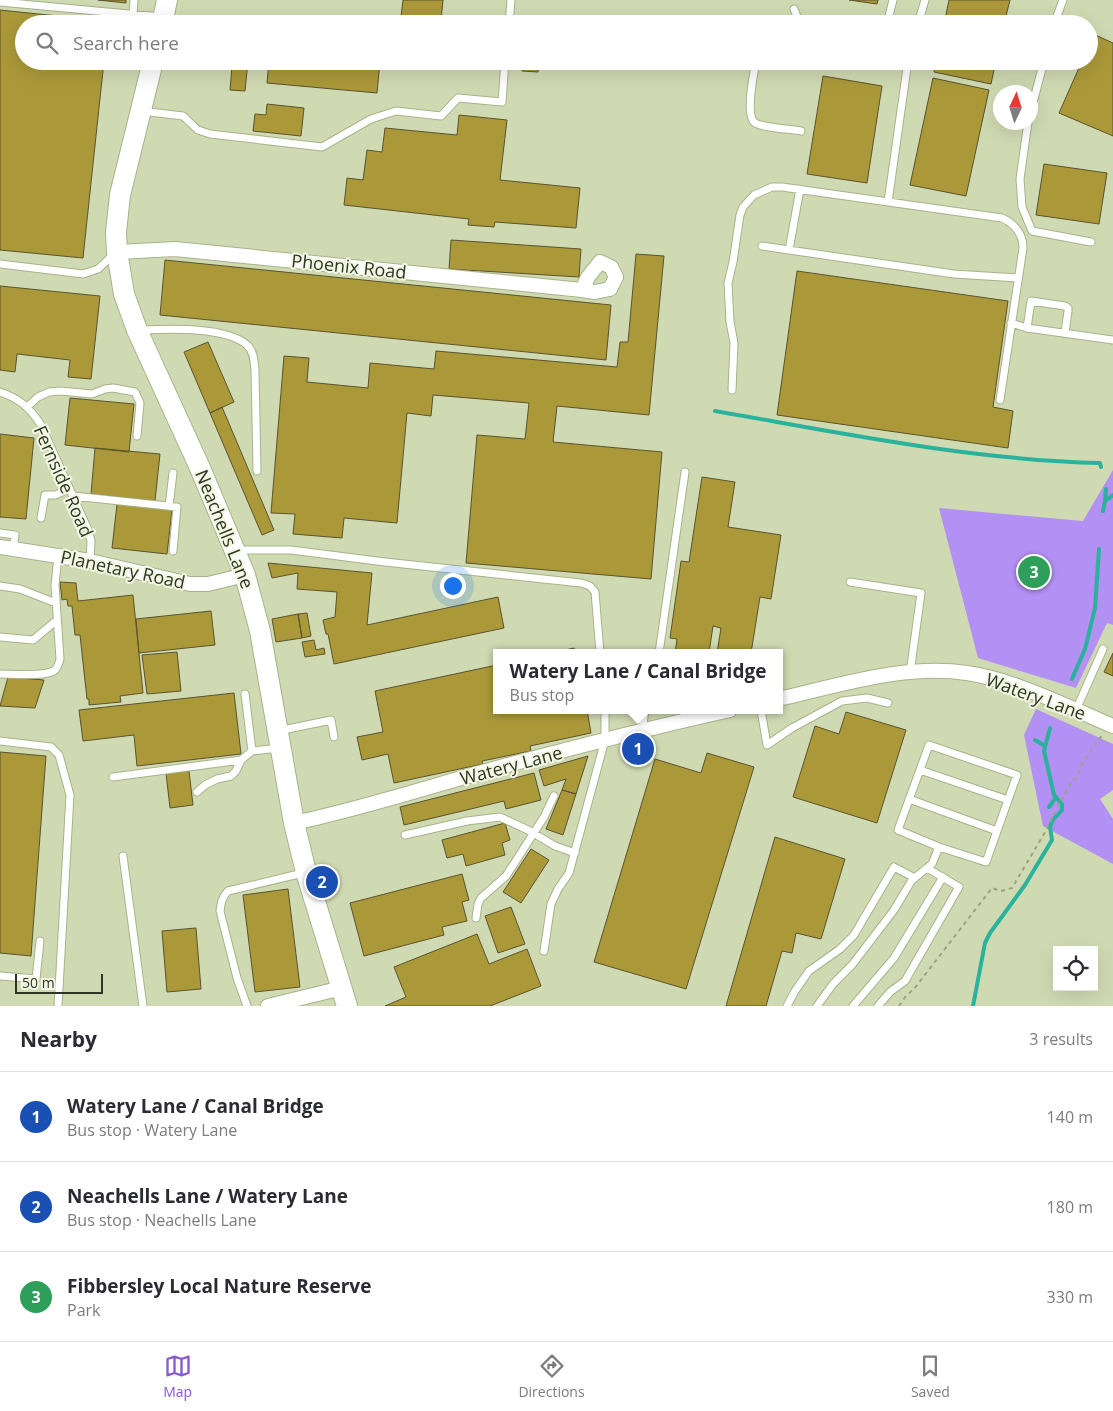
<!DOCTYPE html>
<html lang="en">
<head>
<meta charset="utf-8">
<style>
	:root { --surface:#fff; --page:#f2f2f3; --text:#2b2b33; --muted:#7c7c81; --line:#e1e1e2; --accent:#8858d1 }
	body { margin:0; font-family:"Open Sans",sans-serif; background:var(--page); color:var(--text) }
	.controls { position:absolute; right:15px; bottom:15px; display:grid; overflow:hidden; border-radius:0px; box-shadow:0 5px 20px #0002 }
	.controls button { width:45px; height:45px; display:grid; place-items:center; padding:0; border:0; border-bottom:1px solid var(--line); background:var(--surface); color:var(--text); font:25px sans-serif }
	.compass { position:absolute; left:993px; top:85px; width:45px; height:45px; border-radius:50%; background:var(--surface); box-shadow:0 5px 20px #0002; rotate:4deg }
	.scale { position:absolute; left:15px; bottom:12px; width:88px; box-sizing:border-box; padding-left:5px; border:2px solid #303424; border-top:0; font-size:14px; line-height:18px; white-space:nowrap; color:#303424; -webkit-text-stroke:4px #f3f8e4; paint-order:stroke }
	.you { position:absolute; left:452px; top:585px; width:18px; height:18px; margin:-12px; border:4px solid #fff; border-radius:50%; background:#1a73e8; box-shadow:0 0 0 8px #1a73e833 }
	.badge { display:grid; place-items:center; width:32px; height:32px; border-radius:50%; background:var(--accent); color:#fff; font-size:16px; font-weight:700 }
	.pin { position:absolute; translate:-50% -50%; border:2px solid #fff; box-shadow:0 1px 5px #0006 }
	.popup { position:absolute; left:493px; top:649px; width:290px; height:65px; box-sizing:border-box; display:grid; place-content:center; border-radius:0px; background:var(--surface); filter:drop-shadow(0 1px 4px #0005); font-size:16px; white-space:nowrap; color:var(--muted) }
	.popup b { font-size:19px; color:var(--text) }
	.popup::after { content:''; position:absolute; left:50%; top:100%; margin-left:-10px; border:10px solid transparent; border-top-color:var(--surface) }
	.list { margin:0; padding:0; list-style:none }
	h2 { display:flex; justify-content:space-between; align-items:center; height:65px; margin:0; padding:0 20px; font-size:21px }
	h2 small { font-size:16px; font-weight:400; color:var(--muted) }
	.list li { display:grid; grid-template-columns:32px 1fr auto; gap:15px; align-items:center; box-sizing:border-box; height:90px; padding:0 20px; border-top:1px solid var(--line) }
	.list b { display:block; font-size:19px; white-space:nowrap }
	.list p { margin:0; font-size:16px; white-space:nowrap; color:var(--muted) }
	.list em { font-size:16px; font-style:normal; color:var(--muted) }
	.icon { flex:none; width:28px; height:28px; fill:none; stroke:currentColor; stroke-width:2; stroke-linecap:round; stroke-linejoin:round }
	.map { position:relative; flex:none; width:1113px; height:1006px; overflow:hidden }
	.search { position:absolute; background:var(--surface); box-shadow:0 5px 20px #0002; left:15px; right:15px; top:15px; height:55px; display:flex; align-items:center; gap:12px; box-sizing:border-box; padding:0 18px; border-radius:28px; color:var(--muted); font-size:19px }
	.sheet { height:335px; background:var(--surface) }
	nav { display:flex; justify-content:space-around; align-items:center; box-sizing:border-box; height:70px; border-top:1px solid var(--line); background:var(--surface); font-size:14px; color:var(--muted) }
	nav a { display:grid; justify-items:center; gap:2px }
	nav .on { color:var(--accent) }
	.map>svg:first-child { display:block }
	.green { fill:#b390f3 }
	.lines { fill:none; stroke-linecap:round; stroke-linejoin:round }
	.stream { stroke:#2ab29c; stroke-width:4 }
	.building { fill:#ab9939; stroke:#5a532f }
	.lane-casing { stroke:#a8b28b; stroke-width:9 }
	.street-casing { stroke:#a8b28b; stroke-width:16 }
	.secondary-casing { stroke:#a8b28b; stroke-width:22 }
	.path { stroke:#9ba383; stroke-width:2; stroke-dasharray:4 4; stroke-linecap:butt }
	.lane { stroke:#fff; stroke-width:7 }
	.street { stroke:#fff; stroke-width:14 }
	.secondary { stroke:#fff; stroke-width:20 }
	.labels { text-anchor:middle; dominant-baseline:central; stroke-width:4; stroke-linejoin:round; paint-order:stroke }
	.street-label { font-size:18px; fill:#303424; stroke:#f3f8e4 }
</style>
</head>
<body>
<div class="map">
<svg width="1113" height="1006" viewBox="0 0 1113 1006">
	<rect width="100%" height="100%" fill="#d0dab2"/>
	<path class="green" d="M 1113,470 L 1113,625 L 1107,623 L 1076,688 L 978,658 L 939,508 L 1083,521 Z
		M 1036,709 L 1113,744 L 1113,790 L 1100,799 L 1113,819 L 1113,864 L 1043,826 L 1024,735 Z"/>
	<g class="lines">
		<path class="stream" d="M 715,411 C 842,433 971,460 1100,463 L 1101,467
			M 1105,501 L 1106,489
			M 1103,511 L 1105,501 L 1113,495
			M 1072,679 L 1085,649 L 1095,608 L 1099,549
			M 1035,740 L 1045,746
			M 1049,807 L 1056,797
			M 973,1006 L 985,943 L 990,933 L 1025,885 L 1052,840 L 1050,827 L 1052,821 L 1062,810 L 1062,804 L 1054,795 L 1044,751 L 1050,728"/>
	</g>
	<path class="building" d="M 98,0 L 126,0 L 126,3 Z
		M 403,0 L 443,0 L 441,21 L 401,17 Z
		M 849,0 L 878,0 L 877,4 Z
		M 949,0 L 1010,0 L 1004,24 L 944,24 Z
		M 0,10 L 77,18 L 76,24 L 24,24 L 24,61 L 104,61 L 83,258 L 0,250 Z
		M 1093,34 L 1113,43 L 1113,136 L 1059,113 L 1082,61 L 1089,61 L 1089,44 Z
		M 193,61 L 248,61 L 245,91 L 230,90 L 232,66 Z
		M 269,61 L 380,61 L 377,93 L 267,83 Z
		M 523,61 L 539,61 L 538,72 L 522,71 Z
		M 936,61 L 996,61 L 991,84 L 934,72 Z
		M 823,76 L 882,86 L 867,183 L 807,174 Z
		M 933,78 L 989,90 L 966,196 L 910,185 Z
		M 267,104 L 304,108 L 301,136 L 253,131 L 255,114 L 266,115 Z
		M 459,115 L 507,120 L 500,180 L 580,188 L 576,228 L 495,222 L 494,227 L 468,225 L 469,219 L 344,205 L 347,178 L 363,180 L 367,150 L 382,152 L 385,128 L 457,135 Z
		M 1044,164 L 1107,173 L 1099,224 L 1036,215 Z
		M 451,240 L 581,249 L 579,277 L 449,269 Z
		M 636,254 L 664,256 L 649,415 L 557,406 L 553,442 L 662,452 L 651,579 L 466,563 L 477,435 L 525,439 L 529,403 L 433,395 L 431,416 L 407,413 L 397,523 L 344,518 L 342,538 L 293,534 L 295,514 L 271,513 L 284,356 L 309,358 L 307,382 L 368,388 L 370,363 L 434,369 L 436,351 L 617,367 L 620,342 L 628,342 Z
		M 165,260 L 611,305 L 606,360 L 160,315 Z
		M 797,271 L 1008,301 L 993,407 L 1013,411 L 1008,448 L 777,415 Z
		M 0,286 L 100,296 L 91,379 L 68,377 L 70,360 L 17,354 L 15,372 L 0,370 Z
		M 208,342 L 234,402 L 210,413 L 184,352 Z
		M 70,398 L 134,404 L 129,452 L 65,445 Z
		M 222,407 L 274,530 L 262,535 L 210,413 Z
		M 0,434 L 34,438 L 26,519 L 0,517 Z
		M 95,448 L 160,454 L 155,501 L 91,494 Z
		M 702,477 L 735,482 L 728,527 L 781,535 L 771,599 L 760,597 L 751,653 L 717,653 L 721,628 L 713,626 L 709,653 L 675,653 L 677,639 L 670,638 L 681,561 L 689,562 Z
		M 117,504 L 172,510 L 167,554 L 112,548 Z
		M 268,563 L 372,573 L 367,625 L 498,597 L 504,628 L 334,664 L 328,634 L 326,634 L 323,620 L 335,617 L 337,592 L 297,589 L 298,573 L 272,578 Z
		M 60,582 L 76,583 L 78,601 L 133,595 L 143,693 L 120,696 L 121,702 L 89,705 L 89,699 L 87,699 L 80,635 L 75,635 L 72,606 L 68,606 L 67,599 L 62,600 Z
		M 211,611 L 215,645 L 139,653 L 136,619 Z
		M 307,613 L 311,636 L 302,638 L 298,614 Z
		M 298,614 L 302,638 L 276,642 L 272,619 Z
		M 314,640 L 316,650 L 324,648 L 325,654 L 305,657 L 302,642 Z
		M 574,648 L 575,653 L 553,653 Z
		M 177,652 L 181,691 L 147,694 L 142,655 Z
		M 1113,653 L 1113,676 L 1104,672 Z
		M 497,665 L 497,710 L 587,710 L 591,733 L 530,746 L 531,751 L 482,761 L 483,764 L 394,783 L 388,754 L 362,760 L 357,737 L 383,732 L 375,691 Z
		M 8,677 L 44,680 L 35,708 L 0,706 Z
		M 234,693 L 241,754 L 137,766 L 134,735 L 83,741 L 79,710 Z
		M 846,712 L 906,730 L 877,823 L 793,797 L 815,726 L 839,734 Z
		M 0,752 L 46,756 L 31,956 L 0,953 Z
		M 707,753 L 754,767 L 686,989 L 594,962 L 655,759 L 701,773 Z
		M 588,756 L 576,794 L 562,790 L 566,779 L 544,786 L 539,770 Z
		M 189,771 L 193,805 L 170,808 L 166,773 Z
		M 534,773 L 541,800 L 506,809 L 504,801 L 404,825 L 400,807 Z
		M 562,790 L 576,794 L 563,835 L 546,829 Z
		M 505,823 L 510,840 L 502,843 L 505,855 L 466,866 L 463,854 L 447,858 L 442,840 Z
		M 775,837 L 845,859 L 821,939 L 796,933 L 792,953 L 782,951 L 766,1006 L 726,1006 Z
		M 531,849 L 549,860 L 521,903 L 503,892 Z
		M 462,874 L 469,900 L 462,902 L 467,921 L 442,927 L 444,935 L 364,956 L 350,903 Z
		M 288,889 L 300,987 L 255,992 L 243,895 Z
		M 511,907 L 525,944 L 498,953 L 485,916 Z
		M 196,928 L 201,989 L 167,992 L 162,931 Z
		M 477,934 L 489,964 L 527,949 L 541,986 L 490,1006 L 385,1006 L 406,997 L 394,967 Z"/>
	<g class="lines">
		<g class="lane-casing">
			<path id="lane" d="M 0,2 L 161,17
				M 794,9 L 800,24
				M 133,15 L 134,0
				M 509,24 L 511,0
				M 887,24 L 893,0
				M 918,24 L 925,0
				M 1054,24 L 1063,0
				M 764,61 L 755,67 C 753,77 746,114 754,122 C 760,128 791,129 801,131
				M 141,111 L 183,116 L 198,130 L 210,134 L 322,147 L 371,119 L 396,111 L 441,116 L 458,98 L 502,102 L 505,61
				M 1030,114 L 1044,61
				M 1028,122 L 1020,179 L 1022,207 L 1032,231 L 1091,242
				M 800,189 L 789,250 L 954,274 L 1018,278
				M 888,202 L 908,61
				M 762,246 L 789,250
				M 0,264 L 83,274 L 98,269 L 114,254
				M 1011,323 L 1027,328 L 1113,340
				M 1027,328 L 1031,301 L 1065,306 L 1068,308 L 1068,311 L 1065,333
				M 140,330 C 167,329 226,326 247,345 C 254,351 254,362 255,370 L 257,471
				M 732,390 L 734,343 L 730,322 L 728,283 L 733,262 L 740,215 L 743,207 L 754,195 L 772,187 L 782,187 L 1002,218 C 1015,224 1023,233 1023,248 L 1000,400
				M 0,392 C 19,398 30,408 41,425 L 88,530 L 91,541 L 90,561
				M 27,407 L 38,397 L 49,392 L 61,391 L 92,394 L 105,389 L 113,388 L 135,392 L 140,403 L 137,436
				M 73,496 L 177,507 L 173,551
				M 169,506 L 173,473
				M 41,518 L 45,495 L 56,495 L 69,488
				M 0,533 L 15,535 L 13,549
				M 236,550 L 291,550 L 385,562 L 581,583 L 590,586 L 595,592 L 600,653
				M 850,582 L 921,593 L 910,673
				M 0,586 L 20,589 L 56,603
				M 0,637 L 33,640 L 57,620
				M 659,653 L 685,472
				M 0,674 C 12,674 47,677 55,670 C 58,667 59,663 60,659 L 55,585 L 58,556
				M 245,694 L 252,751 L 280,748
				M 761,710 L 767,745 L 792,728 L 842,701 L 867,698 L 888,703
				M 1076,710 L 1103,649
				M 642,730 L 645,710
				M 278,731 L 331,720 L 334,737
				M 0,741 L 51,747 L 59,755 L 70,795 L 58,1006
				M 929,745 L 1017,775 L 986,862 L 939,847 L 898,830 Z
				M 920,770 L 1008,800
				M 113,777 L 241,760
				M 197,792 L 205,785 L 217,779 L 231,776 L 236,771 L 241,760 L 252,751
				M 909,799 L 997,831
				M 405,835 L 467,821 L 500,817 L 530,831 L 555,846 L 575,853
				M 123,856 L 143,1006
				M 476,918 L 478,904 L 481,898 L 506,876 L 544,817 L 554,796
				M 544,951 L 551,904 L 558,889 L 569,873 L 605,740 L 605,710
				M 0,976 L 36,979 L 40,941
				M 247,1006 L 237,978 L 220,911 C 221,903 222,897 228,891 L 303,873
				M 787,1006 L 795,991 L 809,971 L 840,949 L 854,935 L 894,867 L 915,878
				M 817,1006 L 833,984 L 852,965 L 894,910 L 912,880 L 932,864 L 939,847
				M 853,1006 L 894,958 L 943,877
				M 878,1006 L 890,992 L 905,981 L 959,887 L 927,868"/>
		</g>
		<g class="street-casing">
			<path id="street" d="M 117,252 L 175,249 L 582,290
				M 600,262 L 611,267 L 616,277 L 610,289 L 595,292 L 582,290 L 588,277 Z
				M 0,547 L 90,561 L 190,584 L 208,584 L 245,575
				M 779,699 C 840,685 904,664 967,673 C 1015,680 1068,707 1113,726
				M 294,823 C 365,808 434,785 504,766 C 579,746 654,727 730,710
				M 268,1006 L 342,988"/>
		</g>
		<g class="secondary-casing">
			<path id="secondary" d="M 162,24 L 167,0
				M 153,61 L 120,195 L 116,232 L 117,252 L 124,294 L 137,330 L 200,468 L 245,575 L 260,631 L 294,823 L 306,872 L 347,1006"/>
		</g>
		<path class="path" d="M 899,1006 L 906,996 L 914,989 L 992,888 L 1001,891 L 1012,888 L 1044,834 L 1068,787 L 1078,775 L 1081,766 L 1102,735"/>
		<use href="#lane" class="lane"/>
		<use href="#street" class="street"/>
		<use href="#secondary" class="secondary"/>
	</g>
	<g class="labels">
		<g class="street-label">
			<text transform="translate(349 266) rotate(6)">Phoenix Road</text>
			<text transform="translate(64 481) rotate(66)">Fernside Road</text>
			<text transform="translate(225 529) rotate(68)">Neachells Lane</text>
			<text transform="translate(123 569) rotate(12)">Planetary Road</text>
			<text transform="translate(1036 696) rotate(20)">Watery Lane</text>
			<text transform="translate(511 765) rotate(-15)">Watery Lane</text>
		</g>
	</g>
</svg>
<div class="controls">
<button><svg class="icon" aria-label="locate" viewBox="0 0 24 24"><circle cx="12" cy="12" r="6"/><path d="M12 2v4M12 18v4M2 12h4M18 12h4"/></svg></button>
</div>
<svg class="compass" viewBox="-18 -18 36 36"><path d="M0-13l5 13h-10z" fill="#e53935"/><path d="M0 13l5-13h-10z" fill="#7c7c81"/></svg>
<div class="scale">50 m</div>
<div class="you"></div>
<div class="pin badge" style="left:638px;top:749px;background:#1a4fb4">1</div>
<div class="popup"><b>Watery Lane / Canal Bridge</b>Bus stop</div>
<div class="pin badge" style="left:322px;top:882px;background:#1a4fb4">2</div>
<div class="pin badge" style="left:1034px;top:572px;background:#2e9e5b">3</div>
<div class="search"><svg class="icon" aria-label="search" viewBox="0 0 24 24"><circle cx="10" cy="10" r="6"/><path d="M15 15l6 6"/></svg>Search here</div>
</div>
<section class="sheet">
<h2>Nearby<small>3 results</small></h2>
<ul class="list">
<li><span class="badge" style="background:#1a4fb4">1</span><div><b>Watery Lane / Canal Bridge</b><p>Bus stop · Watery Lane</p></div><em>140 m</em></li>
<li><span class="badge" style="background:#1a4fb4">2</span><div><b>Neachells Lane / Watery Lane</b><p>Bus stop · Neachells Lane</p></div><em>180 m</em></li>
<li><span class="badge" style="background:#2e9e5b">3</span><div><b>Fibbersley Local Nature Reserve</b><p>Park</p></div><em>330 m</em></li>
</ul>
</section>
<nav>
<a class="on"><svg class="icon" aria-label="map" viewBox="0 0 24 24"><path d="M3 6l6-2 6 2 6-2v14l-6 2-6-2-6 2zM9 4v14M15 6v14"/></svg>Map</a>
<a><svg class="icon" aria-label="directions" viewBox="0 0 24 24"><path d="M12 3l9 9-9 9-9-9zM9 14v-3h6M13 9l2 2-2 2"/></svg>Directions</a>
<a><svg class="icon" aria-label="saved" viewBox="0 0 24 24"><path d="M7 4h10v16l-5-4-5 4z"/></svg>Saved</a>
</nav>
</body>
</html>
